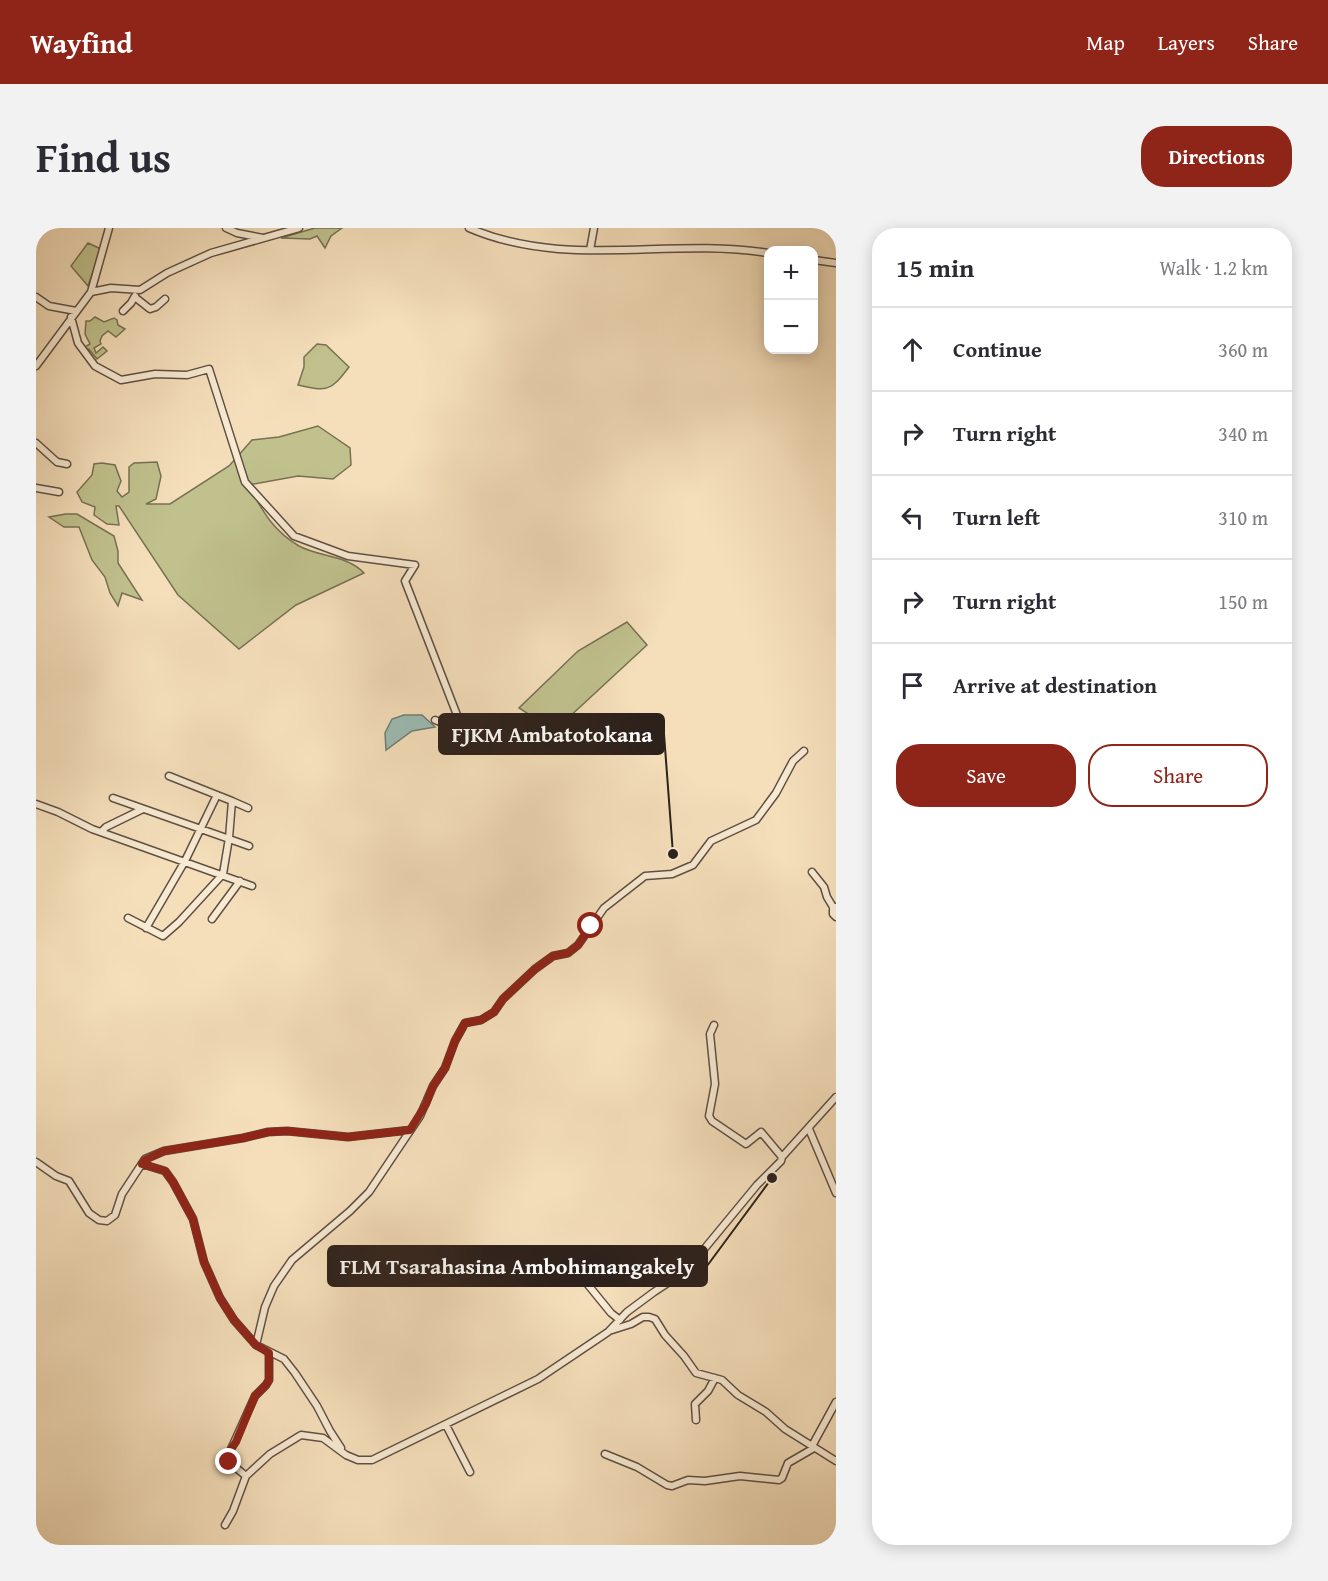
<!DOCTYPE html>
<html lang="en">
<head>
<meta charset="utf-8">
<style>
	:root { --surface:#fff; --page:#f2f2f3; --text:#2b2b33; --muted:#7c7c81; --line:#e1e1e2; --accent:#8f2418 }
	body { margin:0; font-family:"Gentium Book Plus",serif; background:var(--page); color:var(--text) }
	.controls { position:absolute; right:18px; top:18px; display:grid; overflow:hidden; border-radius:12px; box-shadow:0 3px 15px #0003 }
	.controls button { width:54px; height:54px; display:grid; place-items:center; padding:0; border:0; border-bottom:2px solid var(--line); background:var(--surface); color:var(--text); font:30px sans-serif }
	.stop { position:absolute; width:18px; height:18px; margin:-14px; border:4px solid #8f2418; border-radius:50%; background:#fff }
	.stop.end { background:#8f2418; border-color:#fff; box-shadow:0 2px 6px #0008 }
	.list { margin:0; padding:0; list-style:none }
	h2 { display:flex; justify-content:space-between; align-items:center; height:78px; margin:0; padding:0 24px; font-size:26px }
	h2 small { font-size:20px; font-weight:400; color:var(--muted) }
	.list li { display:grid; grid-template-columns:39px 1fr auto; gap:18px; align-items:center; box-sizing:border-box; height:84px; padding:0 24px; border-top:2px solid var(--line) }
	.list b { display:block; font-size:22px; white-space:nowrap }
	.list em { font-size:20px; font-style:normal; color:var(--muted) }
	.actions { display:flex; gap:12px; padding:18px 24px }
	.actions a { flex:1; padding:14px 0; border:2px solid var(--accent); border-radius:24px; text-align:center; font-size:21px; color:var(--accent) }
	.actions .main { background:var(--accent); color:#fff }
	.icon { flex:none; width:33px; height:33px; fill:none; stroke:currentColor; stroke-width:2; stroke-linecap:round; stroke-linejoin:round }
	.map { position:relative; flex:none; width:800px; height:1317px; overflow:hidden; border-radius:24px }
	header { display:flex; align-items:center; gap:36px; box-sizing:border-box; height:84px; padding:0 30px; background:var(--accent); color:#fff }
	header strong { font-size:28px }
	nav { display:flex; gap:33px; margin-inline-start:auto; font-size:21px }
	.intro { display:flex; align-items:center; justify-content:space-between; box-sizing:border-box; height:144px; padding:0 36px }
	h1 { margin:0; font-size:42px }
	.button { padding:15px 27px; border-radius:24px; background:var(--accent); color:#fff; font-size:21px; font-weight:700 }
	main { display:flex; gap:36px; padding:0 36px }
	aside { flex:1; background:var(--surface); border-radius:24px; box-shadow:0 3px 15px #0003 }
	.map>svg:first-child { display:block }
	.green { fill:#c0c18d; stroke:#767154; stroke-width:1.5 }
	.water { fill:#9cbcb4; stroke:#707e77; stroke-width:1.5 }
	.lines { fill:none; stroke-linecap:round; stroke-linejoin:round }
	.minor-casing { stroke:#5f5044; stroke-width:9 }
	.minor { stroke:#f8ead3; stroke-width:6 }
	.route { stroke:#8f2418; stroke-width:8 }
	.leader { fill:none; stroke:#2d211c; stroke-width:2 }
	.callout-dot { fill:#2d211c; stroke:#f8ead3; stroke-width:2 }
	.callout { fill:#2d211c; stroke:#2d211c; stroke-width:2 }
	.callout-label { font-size:22px; text-anchor:middle; font-weight:bold; fill:#fff }
</style>
</head>
<body>
<header>
<strong>Wayfind</strong>
<nav><a>Map</a><a>Layers</a><a>Share</a></nav>
</header>
<div class="intro"><h1>Find us</h1><a class="button">Directions</a></div>
<main>
<div class="map">
<svg width="800" height="1317" viewBox="0 0 800 1317">
	<rect width="100%" height="100%" fill="#f5dfbb"/>
	<filter id="stains"><feTurbulence type="fractalNoise" baseFrequency=".00333" numOctaves="4"/><feColorMatrix values="0 0 0 0 .2 0 0 0 0 .09 0 0 0 0 .02 0 0 0 .5 -.17"/></filter>
	<radialGradient id="worn" r=".72"><stop offset=".6" stop-color="#630" stop-opacity="0"/><stop offset="1" stop-color="#630" stop-opacity=".3"/></radialGradient>
	<path class="green" d="M 279,0 L 306,0 L 295,8 L 289,20 L 281,8 L 274,11 L 245,10 Z
		M 52,15 L 65,21 L 52,58 L 35,38 Z
		M 59,89 L 68,94 L 78,90 L 81,92 L 82,97 L 89,101 L 80,109 L 72,103 L 66,108 L 64,113 L 65,116 L 58,120 L 60,125 L 67,119 L 71,123 L 61,131 L 53,121 L 48,122 L 47,120 L 54,116 L 49,106 L 50,93 L 54,93 Z
		M 281,116 L 290,117 L 313,139 C 295,163 291,164 262,157 L 268,139 L 268,129 Z
		M 282,198 L 314,220 L 315,237 L 297,251 L 262,248 L 212,257 C 227,283 236,302 263,318 C 283,329 311,327 328,345 L 260,377 L 203,421 L 142,367 L 83,278 L 80,278 L 83,297 L 71,296 L 58,287 L 59,279 L 46,274 L 41,264 L 56,247 L 58,236 L 66,235 L 79,237 L 85,253 L 81,263 L 86,269 L 93,264 L 93,239 L 98,235 L 121,234 L 125,248 L 120,271 L 110,276 L 134,276 L 193,238 L 216,212 L 243,209 Z
		M 30,286 L 41,286 L 78,308 L 82,323 L 82,335 L 106,372 L 86,365 L 82,378 L 74,365 L 69,349 L 56,332 L 43,299 L 28,299 L 13,289 Z
		M 591,394 L 611,417 L 518,503 L 483,480 L 542,423 Z"/>
	<path class="water" d="M 368,487 L 386,487 L 399,499 L 376,503 L 350,522 L 349,505 L 356,491 Z"/>
	<g class="lines">
		<g class="minor-casing">
			<path id="minor" d="M 190,0 L 201,5 L 227,10
				M 433,0 C 531,42 631,9 732,25
				M 554,22 L 558,0
				M 778,32 L 800,35
				M 55,64 L 75,60 L 104,62 L 131,45 L 175,25 L 263,0
				M 0,69 L 13,78 L 40,83
				M 100,70 L 114,81 L 120,79 L 129,71
				M 87,83 L 95,75 L 99,68
				M 35,89 L 42,115 L 59,138 L 85,152 L 119,146 L 151,147 L 173,141 L 209,254 L 258,308 L 312,328 L 379,337 L 369,353 L 421,487 L 412,497 L 399,492
				M 0,138 L 55,64 L 73,0
				M 0,215 L 21,234 L 31,236
				M 0,260 L 23,264
				M 77,570 L 213,618
				M 196,573 L 212,580
				M 0,576 L 22,584 L 56,601 L 216,658
				M 65,604 L 70,599 L 107,581
				M 776,644 L 788,659 L 791,669 L 797,679 L 800,679
				M 797,679 L 797,686 L 800,689
				M 92,690 L 127,708 L 143,694 L 187,646 L 193,610 L 196,573 L 133,548
				M 176,691 L 204,653
				M 110,700 L 149,633 L 181,567
				M 678,797 L 674,806 L 679,856 L 673,888 L 676,893 L 710,916 L 725,904 L 746,929
				M 773,901 L 800,965
				M 0,934 L 20,948 L 33,953 L 53,985 L 63,992 L 71,993 L 79,987 L 86,966 L 109,931 L 128,923 L 207,910 L 232,904 L 251,903 L 312,909 L 374,902
				M 106,936 L 129,943 L 137,954 L 157,991 L 168,1034 L 184,1070 L 198,1092 L 220,1117 L 248,1131 L 259,1145 L 281,1178 L 294,1203 L 305,1220
				M 545,1043 L 544,1047 L 575,1085 L 584,1092
				M 573,1103 L 595,1096 L 607,1089 L 613,1089 L 619,1091 L 629,1107 L 648,1128 L 660,1145 L 686,1152 L 702,1167 L 730,1184 L 749,1201 L 800,1233
				M 220,1117 L 229,1079 L 238,1058 L 256,1032 L 314,983 L 333,964 L 384,888 L 397,858 L 409,840 L 419,813 L 429,795 L 445,792 L 458,784 L 467,771 L 499,741 L 517,728 L 532,725 L 542,717 L 568,680 L 609,648 L 636,646 L 657,637 L 675,613 L 720,592 L 740,565 L 757,533 L 768,523
				M 660,1192 L 659,1176 L 672,1163 L 679,1150
				M 410,1197 L 434,1244
				M 776,1218 L 800,1174
				M 569,1226 L 601,1239 L 631,1257 L 636,1258 L 652,1252 L 669,1253 L 704,1248 L 743,1252 L 746,1250 L 752,1235 L 778,1220
				M 210,1248 L 193,1234 L 191,1230 L 219,1168 L 230,1157 L 233,1152 L 233,1125
				M 189,1297 L 197,1283 L 210,1248 L 234,1226 L 265,1207 L 287,1210 L 310,1227 L 322,1232 L 336,1232 L 502,1151 L 572,1104 L 591,1084 L 618,1064 L 650,1043 L 721,957 L 745,933 L 746,929 L 800,869"/>
		</g>
		<use href="#minor" class="minor"/>
	</g>
	<g class="lines">
		<path class="route" d="M 193,1234 L 191,1230 L 193,1224 L 200,1214 L 219,1168 L 230,1157 L 233,1152 L 233,1125 L 220,1117 L 198,1092 L 184,1070 L 168,1034 L 157,991 L 137,954 L 129,943 L 106,936 L 109,932 L 128,923 L 207,910 L 232,904 L 251,903 L 312,909 L 374,902 L 390,876 L 397,858 L 409,840 L 419,813 L 429,795 L 445,792 L 458,784 L 467,771 L 499,741 L 517,728 L 532,725 L 542,717 L 555,698"/>
	</g>
	<path class="leader" d="M637 626L628 506M736 950L671 1038"/>
	<g class="callout-dot">
		<circle cx="637" cy="626" r="6"/>
		<circle cx="736" cy="950" r="6"/>
	</g>
	<g class="callout">
		<rect x="403" y="486" width="225" height="40" rx="6"/>
		<rect x="292" y="1018" width="379" height="40" rx="6"/>
	</g>
	<g class="callout-label">
		<text x="516" y="514">FJKM Ambatotokana</text>
		<text x="481" y="1046">FLM Tsarahasina Ambohimangakely</text>
	</g>
	<rect width="100%" height="100%" filter="url(#stains)"/>
	<rect width="100%" height="100%" fill="url(#worn)"/>
</svg>
<div class="controls">
<button>+</button>
<button>−</button>
</div>
<div class="stop" style="left:555px;top:698px"></div>
<div class="stop end" style="left:193px;top:1234px"></div>
</div>
<aside>
<h2>15 min<small>Walk · 1.2 km</small></h2>
<ul class="list">
<li><svg class="icon" aria-label="ahead" viewBox="0 0 24 24"><path d="M12 20V5M6 11l6-6 6 6"/></svg><div><b>Continue</b></div><em>360 m</em></li>
<li><svg class="icon" aria-label="right" viewBox="0 0 24 24"><path d="M7 20v-9h11M14 6l5 5-5 5"/></svg><div><b>Turn right</b></div><em>340 m</em></li>
<li><svg class="icon" aria-label="left" viewBox="0 0 24 24"><path d="M17 20v-9H6M10 6l-5 5 5 5"/></svg><div><b>Turn left</b></div><em>310 m</em></li>
<li><svg class="icon" aria-label="right" viewBox="0 0 24 24"><path d="M7 20v-9h11M14 6l5 5-5 5"/></svg><div><b>Turn right</b></div><em>150 m</em></li>
<li><svg class="icon" aria-label="arrive" viewBox="0 0 24 24"><path d="M6 21V4h12l-3 4 3 4H6"/></svg><div><b>Arrive at destination</b></div></li>
</ul>
<div class="actions"><a class="main">Save</a><a>Share</a></div>
</aside>
</main>
</body>
</html>
